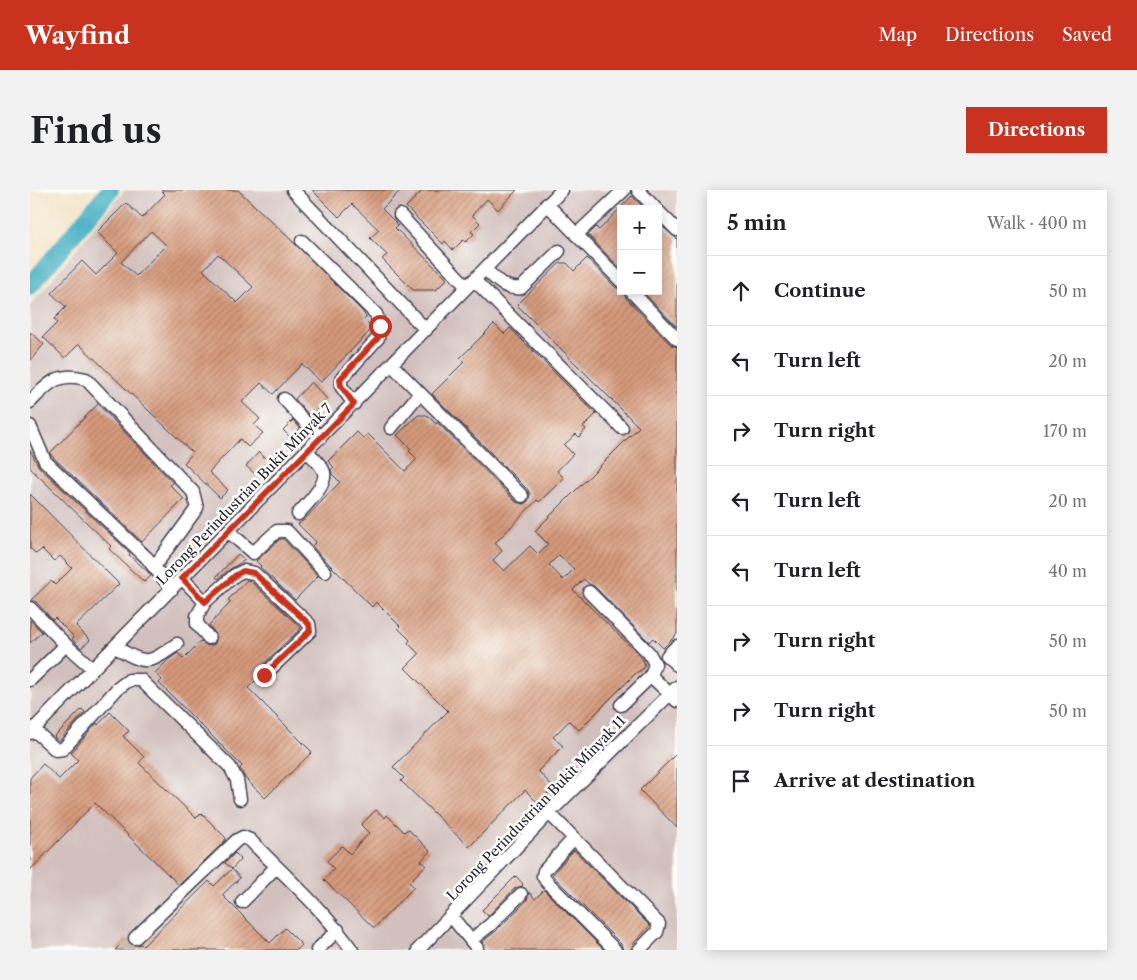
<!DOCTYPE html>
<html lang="en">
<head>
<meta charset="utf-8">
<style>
	:root { --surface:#fff; --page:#f2f2f2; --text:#202124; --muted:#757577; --line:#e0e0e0; --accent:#c8321e }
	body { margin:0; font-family:"Libre Caslon Text",serif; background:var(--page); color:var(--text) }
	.controls { position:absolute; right:15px; top:15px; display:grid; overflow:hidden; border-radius:0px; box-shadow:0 2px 12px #0003 }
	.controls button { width:45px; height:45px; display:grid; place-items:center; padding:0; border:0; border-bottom:1px solid var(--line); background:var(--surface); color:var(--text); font:25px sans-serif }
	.stop { position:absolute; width:15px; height:15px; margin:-11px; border:4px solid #c8321e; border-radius:50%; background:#fff }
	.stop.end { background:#c8321e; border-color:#fff; box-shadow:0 1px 5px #0008 }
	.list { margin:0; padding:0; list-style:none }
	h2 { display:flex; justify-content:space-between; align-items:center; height:65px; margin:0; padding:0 20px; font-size:21px }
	h2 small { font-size:16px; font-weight:400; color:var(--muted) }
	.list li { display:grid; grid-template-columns:32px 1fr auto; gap:15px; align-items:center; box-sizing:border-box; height:70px; padding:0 20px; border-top:1px solid var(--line) }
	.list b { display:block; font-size:19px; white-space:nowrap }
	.list em { font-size:16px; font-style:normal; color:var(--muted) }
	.icon { flex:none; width:28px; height:28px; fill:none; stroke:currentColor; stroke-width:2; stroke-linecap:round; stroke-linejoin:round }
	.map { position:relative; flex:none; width:647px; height:760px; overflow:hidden; border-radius:0px }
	header { display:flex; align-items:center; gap:30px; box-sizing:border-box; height:70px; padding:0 25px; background:var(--accent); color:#fff }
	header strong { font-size:24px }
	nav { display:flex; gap:28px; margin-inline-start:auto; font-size:18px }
	.intro { display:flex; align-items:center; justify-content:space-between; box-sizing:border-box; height:120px; padding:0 30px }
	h1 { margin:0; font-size:35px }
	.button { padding:12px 22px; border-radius:0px; background:var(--accent); color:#fff; font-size:18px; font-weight:700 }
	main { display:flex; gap:30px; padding:0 30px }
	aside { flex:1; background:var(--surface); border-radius:0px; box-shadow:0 2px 12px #0003 }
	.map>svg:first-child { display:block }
	.industrial { fill:#d1c0bd; fill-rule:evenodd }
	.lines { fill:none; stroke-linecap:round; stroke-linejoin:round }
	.river { stroke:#43afc2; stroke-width:18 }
	.building { fill:url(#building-hatch); fill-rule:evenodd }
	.minor-tunnel { stroke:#cabeae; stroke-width:12; stroke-dasharray:12 6; stroke-linecap:butt }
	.minor-casing { stroke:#423f51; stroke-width:15 }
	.minor { stroke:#fff; stroke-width:12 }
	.route { stroke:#c8321e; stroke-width:6 }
	.labels { text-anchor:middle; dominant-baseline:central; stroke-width:5; stroke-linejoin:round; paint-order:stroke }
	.street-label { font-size:14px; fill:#22223b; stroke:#fdfcf7 }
</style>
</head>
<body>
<header>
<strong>Wayfind</strong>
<nav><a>Map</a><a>Directions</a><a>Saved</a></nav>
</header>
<div class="intro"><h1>Find us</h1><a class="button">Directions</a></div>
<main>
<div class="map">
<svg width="647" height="760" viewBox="0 0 647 760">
	<defs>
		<pattern id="building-hatch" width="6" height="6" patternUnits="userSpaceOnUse" patternTransform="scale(1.25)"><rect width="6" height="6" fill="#d69a7b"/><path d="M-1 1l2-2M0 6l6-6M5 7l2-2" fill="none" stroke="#ad7d66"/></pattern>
	</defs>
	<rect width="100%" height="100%" fill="#fdfcf7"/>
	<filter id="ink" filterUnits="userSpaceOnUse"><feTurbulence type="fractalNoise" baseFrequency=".02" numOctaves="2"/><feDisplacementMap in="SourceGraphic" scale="10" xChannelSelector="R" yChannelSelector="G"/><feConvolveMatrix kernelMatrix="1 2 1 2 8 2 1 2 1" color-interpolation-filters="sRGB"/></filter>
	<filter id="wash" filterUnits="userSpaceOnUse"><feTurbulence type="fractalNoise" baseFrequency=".0096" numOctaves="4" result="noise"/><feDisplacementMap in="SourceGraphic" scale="20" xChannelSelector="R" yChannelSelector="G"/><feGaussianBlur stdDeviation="1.12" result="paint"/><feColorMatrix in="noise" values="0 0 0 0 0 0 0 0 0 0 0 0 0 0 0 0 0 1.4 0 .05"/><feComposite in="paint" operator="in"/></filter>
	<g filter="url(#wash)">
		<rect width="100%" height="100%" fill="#f4e5cb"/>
		<path class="industrial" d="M 95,0 L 647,0 L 647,760 L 0,760 L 0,116 ZM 591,19 L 628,19 L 628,101 L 591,101 Z"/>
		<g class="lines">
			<path class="river" d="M 0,96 L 80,0"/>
		</g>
		<g id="blocks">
			<path class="building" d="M 131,0 L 208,0 L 259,48 L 333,122 L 336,127 L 334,129 L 339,134 L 339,142 L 291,192 L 272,174 L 243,204 L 231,193 L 212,212 L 230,229 L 224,235 L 233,243 L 218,257 L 210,249 L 179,282 L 198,300 L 190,308 L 154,273 L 163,263 L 49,154 L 35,168 L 13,147 L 27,133 L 24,129 L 36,117 L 21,103 L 52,71 L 66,85 L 88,63 L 67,42 L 96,13 L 112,28 L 135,4 ZM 121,41 L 136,55 L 106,86 L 91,72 ZM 188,64 L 223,97 L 207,113 L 173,80 Z
				M 282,0 L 371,0 L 352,19 L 368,35 L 365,38 L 417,89 L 406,100 L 383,100 L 352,69 L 357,65 L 340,48 L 349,40 L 322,14 L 309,27 Z
				M 393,0 L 487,0 L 468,20 L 457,9 L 442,25 L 450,33 L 441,42 L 444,44 L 436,52 L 433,50 L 423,60 L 415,51 L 413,54 L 376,17 Z
				M 602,6 L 615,19 L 591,19 L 591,79 L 558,45 L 566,37 L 569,40 Z
				M 628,33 L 647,49 L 647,137 L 612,101 L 628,101 Z
				M 557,68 L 585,97 L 593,101 L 595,107 L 641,155 L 647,157 L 647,444 L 633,458 L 623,448 L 619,452 L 564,396 L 559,394 L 554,389 L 543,400 L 612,468 L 615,475 L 613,479 L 606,483 L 549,540 L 539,531 L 523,547 L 533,556 L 508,581 L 523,597 L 517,602 L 518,604 L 509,614 L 495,600 L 439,657 L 371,591 L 374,588 L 363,577 L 418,521 L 375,478 L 389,464 L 378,453 L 380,450 L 368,438 L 370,436 L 346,412 L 342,417 L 299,374 L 282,356 L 286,352 L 268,334 L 274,330 L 310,292 L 302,284 L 301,280 L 304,277 L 298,271 L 327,242 L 333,248 L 338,244 L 375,281 L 387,269 L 379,261 L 381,259 L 367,245 L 388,225 L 397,225 L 406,234 L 407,232 L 486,312 L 494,314 L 498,311 L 500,304 L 498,300 L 402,204 L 434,172 L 430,168 L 464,134 L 474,144 L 480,138 L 566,224 L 553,237 L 556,239 L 549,247 L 546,244 L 534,255 L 543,264 L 527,281 L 534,288 L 509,312 L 507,310 L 465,353 L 472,361 L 463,370 L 474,381 L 500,356 L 508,364 L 518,354 L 505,341 L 609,237 L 487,115 L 530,73 L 537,73 L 544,81 ZM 529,365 L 544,379 L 533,390 L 519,375 Z
				M 0,142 L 14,154 L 0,171 Z
				M 281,192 L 297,209 L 280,226 L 265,209 Z
				M 68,214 L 143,293 L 140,295 L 154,309 L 112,352 L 22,266 L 20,263 Z
				M 263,230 L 270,238 L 261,248 L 253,240 Z
				M 0,260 L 9,277 L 100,363 L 99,365 L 118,382 L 121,386 L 114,392 L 79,359 L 81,356 L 0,278 Z
				M 229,262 L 238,271 L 225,284 L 216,276 Z
				M 0,304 L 89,394 L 46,436 L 60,450 L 51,458 L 42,449 L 44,447 L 25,428 L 23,430 L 6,412 L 1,410 L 21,391 L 25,395 L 42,378 L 30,366 L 24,371 L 12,359 L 6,364 L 0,358 Z
				M 250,349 L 253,349 L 288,386 L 265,410 L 230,377 L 231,376 L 226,371 Z
				M 208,364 L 215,370 L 200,379 L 188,389 L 186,387 Z
				M 217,390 L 220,391 L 271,438 L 228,479 L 226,483 L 227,489 L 218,498 L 282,562 L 235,608 L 215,588 L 210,578 L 212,576 L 129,493 L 132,490 L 125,483 L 138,470 L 148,463 L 153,469 L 171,451 L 177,456 L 185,454 L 187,446 L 179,435 L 201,412 L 198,410 Z
				M 0,430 L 12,442 L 0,453 Z
				M 52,519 L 55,522 L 29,551 L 24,547 Z
				M 80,522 L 99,541 L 93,546 L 114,567 L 109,573 L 166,628 L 171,623 L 196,648 L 194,652 L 149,695 L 65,613 L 0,680 L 0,588 L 13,574 L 29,589 L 48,570 L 41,563 L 67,533 L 68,535 Z
				M 647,563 L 647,638 L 610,600 Z
				M 346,620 L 355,628 L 357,625 L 374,642 L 378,639 L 400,661 L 391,671 L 396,675 L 379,692 L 384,697 L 344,738 L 294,690 L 304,679 L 297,671 L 312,656 L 320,664 L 339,643 L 331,635 Z
				M 544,660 L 620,736 L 603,754 L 601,760 L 593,760 L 591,754 L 522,685 Z
				M 205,663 L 211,669 L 202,679 L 195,673 Z
				M 202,679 L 210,688 L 192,705 L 240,753 L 255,738 L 272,755 L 267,760 L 85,760 L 97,748 L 99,753 L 102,756 L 111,754 L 113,756 L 179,691 L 184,696 Z
				M 486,686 L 493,694 L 492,695 L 493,696 L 485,698 L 458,726 L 452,720 Z
				M 514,700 L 574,760 L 460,760 L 452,752 L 466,741 L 497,710 L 499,702 L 505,709 Z"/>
		</g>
	</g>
	<g filter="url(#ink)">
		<use href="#blocks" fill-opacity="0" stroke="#423f51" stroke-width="1"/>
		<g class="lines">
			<path class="minor-tunnel" d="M 93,760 L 105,748"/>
			<g class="minor-casing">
				<path id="minor" d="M 263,0 L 396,140
					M 608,0 L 626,19
					M 517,14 L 591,91
					M 628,21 L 647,40
					M 370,25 L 437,97
					M 546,45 L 594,0
					M 272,51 L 346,124 L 350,136 L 348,148 L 311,189 L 311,196 L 324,214
					M 455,79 C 466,89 474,100 491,98 L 529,61
					M 444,90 L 592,238
					M 601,101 L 647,149
					M 362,175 L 492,306
					M 254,209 L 290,248
					M 0,212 C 18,194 28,181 56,189 L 163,302 L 167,318 L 124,377 L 117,368 L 15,271 L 0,236
					M 361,238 L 390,203
					M 268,324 C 276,315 300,292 293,280 C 290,273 282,267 277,261
					M 198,341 L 223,363 L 247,341 L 257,341 L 295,382
					M 124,377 L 142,399
					M 152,388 L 175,412 L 167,426 L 167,434 L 179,448
					M 559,402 L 619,463 L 625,474 L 621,486 L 591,515
					M 175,412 L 205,385 L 213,381 L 224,383 L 279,434 L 280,441 L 234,485
					M 0,418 L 36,455 L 63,479
					M 647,456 L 637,466 L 647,475
					M 85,457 C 117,475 117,475 147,454
					M 621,486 L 647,511
					M 0,490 L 36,455
					M 3,539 L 26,560 L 33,559 L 87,499 L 99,490 L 111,490 L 200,577 L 207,590 L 210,609
					M 0,543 L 532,0
					M 519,623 L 629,734 L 627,742 L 609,760
					M 544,648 L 514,681 L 513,686 L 516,691 L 585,760
					M 212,712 L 246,677
					M 421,726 L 447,758
					M 105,748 L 207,650 L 213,647 L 220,650 C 255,686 293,719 322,760
					M 441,750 L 460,735 L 491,704
					M 287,760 L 308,740
					M 388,760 L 519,623 L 647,497"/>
			</g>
			<use href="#minor" class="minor"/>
		</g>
	</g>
	<g class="lines" filter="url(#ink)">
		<path class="route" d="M 234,485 L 280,441 L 279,434 L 224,383 L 213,381 L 206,385 L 175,412 L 152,388 L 324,214 L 311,196 L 310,189 L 348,148 L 350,136"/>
	</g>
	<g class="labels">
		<g class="street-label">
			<text transform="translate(214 304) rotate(-46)">Lorong Perindustrian Bukit Minyak 7</text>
			<text transform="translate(506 618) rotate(-46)">Lorong Perindustrian Bukit Minyak 11</text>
		</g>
	</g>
</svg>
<div class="controls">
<button>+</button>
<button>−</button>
</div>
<div class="stop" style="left:350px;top:136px"></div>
<div class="stop end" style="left:234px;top:485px"></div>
</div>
<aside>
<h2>5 min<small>Walk · 400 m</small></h2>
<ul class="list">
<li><svg class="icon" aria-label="ahead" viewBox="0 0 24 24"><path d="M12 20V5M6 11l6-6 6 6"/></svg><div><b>Continue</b></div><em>50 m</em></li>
<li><svg class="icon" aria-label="left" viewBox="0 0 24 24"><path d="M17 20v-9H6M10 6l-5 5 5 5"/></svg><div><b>Turn left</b></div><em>20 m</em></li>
<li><svg class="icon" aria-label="right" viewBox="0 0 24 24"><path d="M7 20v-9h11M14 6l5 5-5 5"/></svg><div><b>Turn right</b></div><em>170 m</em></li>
<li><svg class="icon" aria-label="left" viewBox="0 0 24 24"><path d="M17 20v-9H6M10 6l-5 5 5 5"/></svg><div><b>Turn left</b></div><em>20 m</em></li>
<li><svg class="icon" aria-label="left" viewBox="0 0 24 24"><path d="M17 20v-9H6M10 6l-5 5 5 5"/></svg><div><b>Turn left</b></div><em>40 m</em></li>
<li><svg class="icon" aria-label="right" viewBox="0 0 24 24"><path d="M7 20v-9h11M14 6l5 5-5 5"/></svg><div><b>Turn right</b></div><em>50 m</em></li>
<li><svg class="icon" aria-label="right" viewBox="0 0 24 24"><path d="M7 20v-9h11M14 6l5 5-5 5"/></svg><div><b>Turn right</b></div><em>50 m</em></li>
<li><svg class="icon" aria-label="arrive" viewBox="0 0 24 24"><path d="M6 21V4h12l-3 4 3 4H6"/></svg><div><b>Arrive at destination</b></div></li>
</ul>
</aside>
</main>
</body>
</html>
